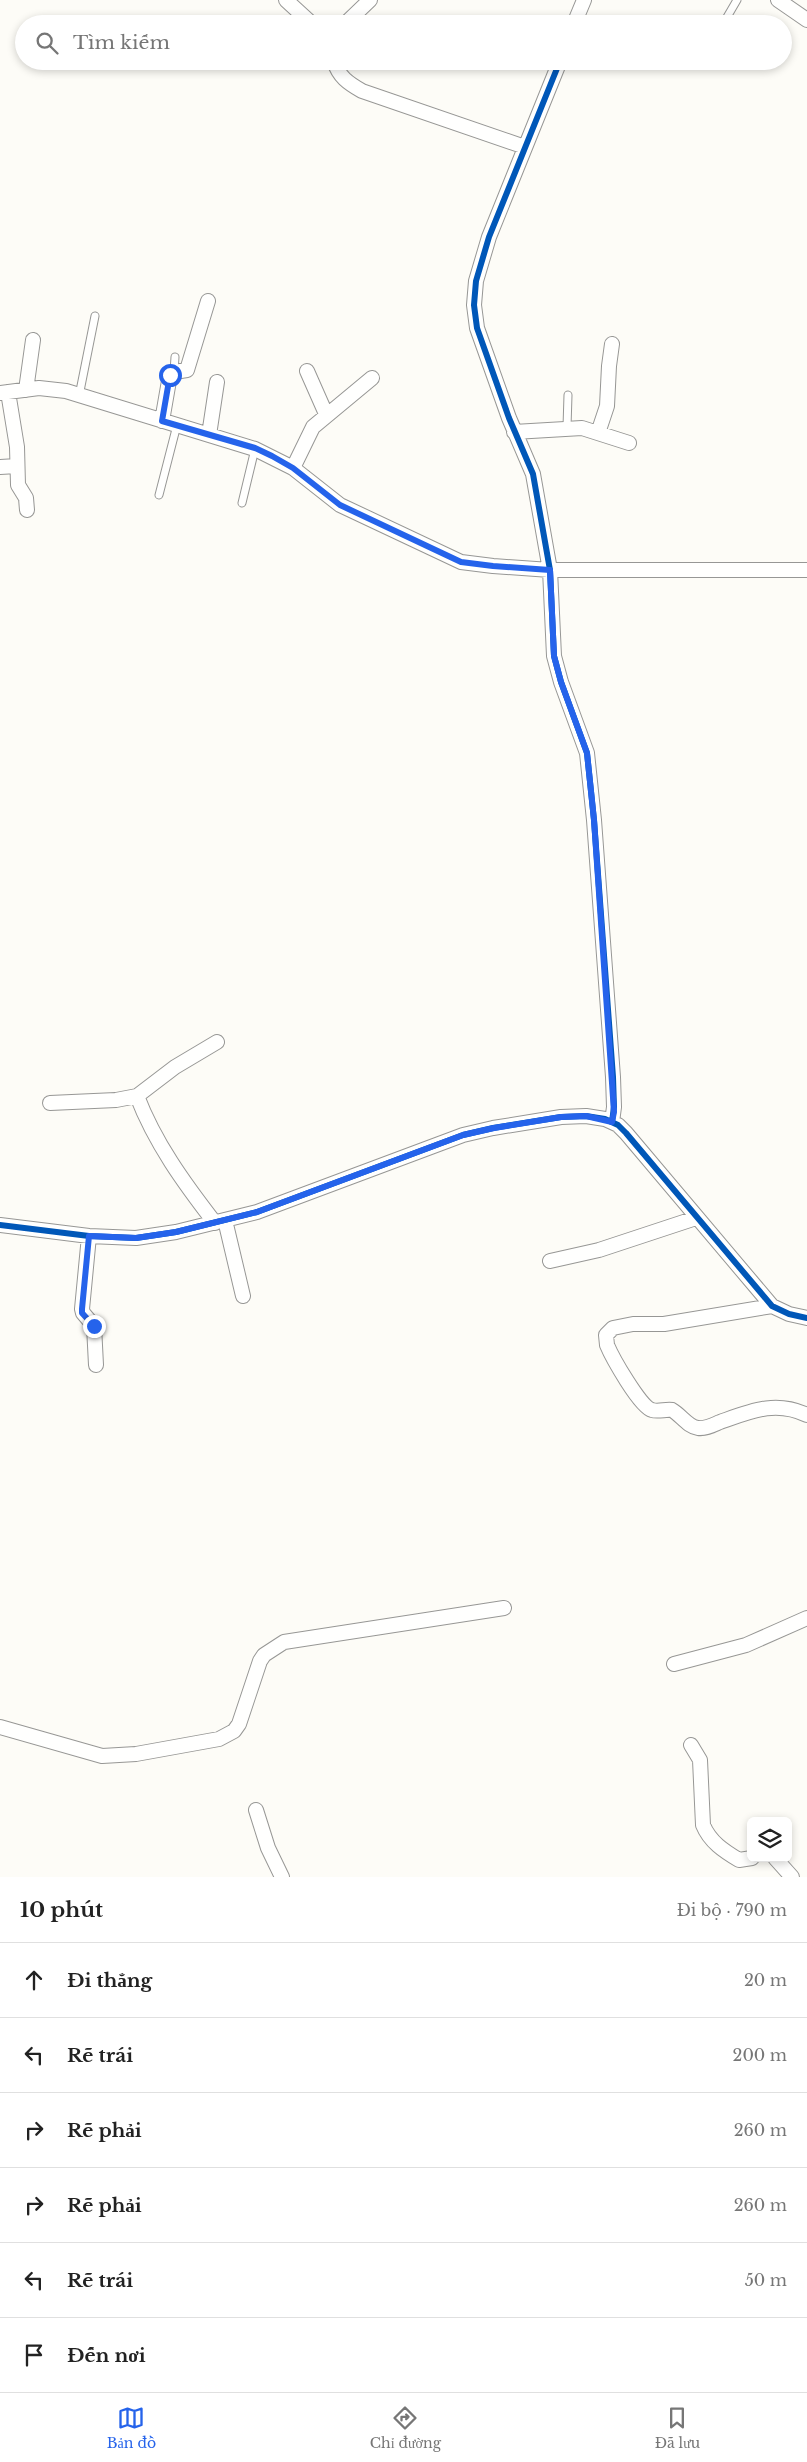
<!DOCTYPE html>
<html lang="vi">
<head>
<meta charset="utf-8">
<style>
	:root { --surface:#fff; --page:#f2f2f2; --text:#222; --muted:#767676; --line:#e0e0e0; --accent:#2563eb }
	body { margin:0; font-family:"Libre Baskerville",serif; background:var(--page); color:var(--text) }
	.controls { position:absolute; right:15px; bottom:15px; display:grid; overflow:hidden; border-radius:8px; box-shadow:0 2px 8px #0003 }
	.controls button { width:45px; height:45px; display:grid; place-items:center; padding:0; border:0; border-bottom:1px solid var(--line); background:var(--surface); color:var(--text); font:25px sans-serif }
	.stop { position:absolute; width:15px; height:15px; margin:-11px; border:4px solid #2563eb; border-radius:50%; background:#fff }
	.stop.end { background:#2563eb; border-color:#fff; box-shadow:0 1px 5px #0008 }
	.list { margin:0; padding:0; list-style:none }
	h2 { display:flex; justify-content:space-between; align-items:center; height:65px; margin:0; padding:0 20px; font-size:21px }
	h2 small { font-size:16px; font-weight:400; color:var(--muted) }
	.list li { display:grid; grid-template-columns:32px 1fr auto; gap:15px; align-items:center; box-sizing:border-box; height:75px; padding:0 20px; border-top:1px solid var(--line) }
	.list b { display:block; font-size:19px; white-space:nowrap }
	.list em { font-size:16px; font-style:normal; color:var(--muted) }
	.icon { flex:none; width:28px; height:28px; fill:none; stroke:currentColor; stroke-width:2; stroke-linecap:round; stroke-linejoin:round }
	.map { position:relative; flex:none; width:807px; height:1877px; overflow:hidden }
	.search { position:absolute; background:var(--surface); box-shadow:0 2px 8px #0003; left:15px; right:15px; top:15px; height:55px; display:flex; align-items:center; gap:12px; box-sizing:border-box; padding:0 18px; border-radius:28px; color:var(--muted); font-size:19px }
	.sheet { height:515px; background:var(--surface) }
	nav { display:flex; justify-content:space-around; align-items:center; box-sizing:border-box; height:70px; border-top:1px solid var(--line); background:var(--surface); font-size:14px; color:var(--muted) }
	nav a { display:grid; justify-items:center; gap:2px }
	nav .on { color:var(--accent) }
	.map>svg:first-child { display:block }
	.lines { fill:none; stroke-linecap:round; stroke-linejoin:round }
	.service-casing { stroke:#979795; stroke-width:9 }
	.minor-casing { stroke:#979795; stroke-width:16 }
	.service { stroke:#fffffe; stroke-width:7 }
	.minor { stroke:#fffffe; stroke-width:14 }
	.cycleway-casing { stroke:#fff; stroke-width:9 }
	.cycleway { stroke:#0057b8; stroke-width:6 }
	.route { stroke:#2563eb; stroke-width:6 }
</style>
</head>
<body>
<div class="map">
<svg width="807" height="1877" viewBox="0 0 807 1877">
	<rect width="100%" height="100%" fill="#fdfcf7"/>
	<g class="lines">
		<g class="service-casing">
			<path id="service" d="M 723,24 L 737,0
				M 174,372 L 175,357
				M 79,396 L 95,316
				M 567,427 L 568,395
				M 159,495 L 177,425
				M 242,503 L 255,449"/>
		</g>
		<g class="minor-casing">
			<path id="minor" d="M 286,0 L 312,24
				M 778,0 L 807,20
				M 345,24 L 370,0
				M 574,24 L 584,0
				M 334,61 C 339,77 348,83 362,91 L 525,147
				M 560,61 L 489,237 L 476,281 L 474,305 L 477,328 L 509,418 L 533,474 L 550,570 L 554,656 L 561,682 L 587,753 L 594,820 L 613,1077 L 614,1107 L 612,1122
				M 307,371 L 326,414
				M 26,390 L 33,340
				M 8,392 L 17,447 L 18,485 L 26,498 L 27,510
				M 0,393 L 39,388 L 66,391 L 255,449 L 293,468 L 340,505 L 461,562 L 493,566 L 550,570 L 807,570
				M 162,421 L 170,375 L 174,372 L 187,370 L 208,301
				M 514,432 L 582,428 L 629,443
				M 598,433 L 607,406 L 609,366 L 612,344
				M 209,435 L 217,382
				M 0,467 L 17,466
				M 293,468 L 313,427 L 372,378
				M 137,1096 C 155,1143 184,1183 215,1223
				M 50,1103 L 116,1100 L 137,1096 L 175,1067 L 217,1042
				M 225,1220 L 243,1296
				M 0,1225 L 89,1236 L 136,1238 L 176,1232 L 257,1212 L 463,1135 L 493,1128 L 561,1117 L 586,1116 L 605,1119 L 618,1125 L 626,1133 L 772,1306 L 789,1314 L 807,1318
				M 89,1236 L 82,1309 L 83,1313 L 94,1326 L 96,1365
				M 550,1261 L 599,1250 L 696,1218
				M 772,1306 L 664,1324 L 633,1324 L 613,1328 L 606,1335 L 607,1345 C 612,1357 640,1407 652,1410 C 658,1412 666,1409 672,1410 C 681,1415 688,1427 698,1428 C 706,1429 713,1425 720,1422 C 751,1411 776,1400 807,1415
				M 674,1664 L 746,1645 L 807,1618
				M 0,1727 L 102,1756 L 136,1754 L 219,1739 L 234,1731 L 239,1724 L 260,1661 L 264,1655 L 284,1642 L 504,1608
				M 691,1745 L 700,1760 L 703,1825 C 710,1842 724,1851 739,1860 L 752,1858
				M 256,1810 L 268,1848 L 282,1877
				M 775,1858 L 792,1877"/>
		</g>
		<use href="#service" class="service"/>
		<use href="#minor" class="minor"/>
		<g class="cycleway-casing">
			<path id="cycleway" d="M 560,61 L 489,237 L 476,281 L 474,305 L 477,328 L 509,418 L 533,474 L 550,570 L 554,656 L 561,682 L 587,753 L 594,820 L 613,1077 L 614,1107 L 612,1122
				M 0,1225 L 89,1236 L 136,1238 L 176,1232 L 257,1212 L 463,1135 L 493,1128 L 561,1117 L 586,1116 L 605,1119 L 618,1125 L 626,1133 L 772,1306 L 789,1314 L 807,1318"/>
		</g>
		<use href="#cycleway" class="cycleway"/>
	</g>
	<g class="lines">
		<path class="route" d="M 94,1326 L 82,1313 L 82,1309 L 89,1236 L 136,1238 L 176,1232 L 257,1212 L 463,1135 L 494,1128 L 561,1117 L 586,1116 L 612,1122 L 614,1112 L 594,820 L 587,753 L 561,682 L 554,656 L 550,570 L 493,566 L 461,562 L 340,505 L 293,468 L 272,456 L 255,448 L 162,421 L 170,375"/>
	</g>
</svg>
<div class="controls">
<button><svg class="icon" aria-label="layers" viewBox="0 0 24 24"><path d="M12 4l9 5-9 5-9-5zM3 14l9 5 9-5"/></svg></button>
</div>
<div class="stop" style="left:170px;top:375px"></div>
<div class="stop end" style="left:94px;top:1326px"></div>
<div class="search"><svg class="icon" aria-label="search" viewBox="0 0 24 24"><circle cx="10" cy="10" r="6"/><path d="M15 15l6 6"/></svg>Tìm kiếm</div>
</div>
<section class="sheet">
<h2>10 phút<small>Đi bộ · 790 m</small></h2>
<ul class="list">
<li><svg class="icon" aria-label="ahead" viewBox="0 0 24 24"><path d="M12 20V5M6 11l6-6 6 6"/></svg><div><b>Đi thẳng</b></div><em>20 m</em></li>
<li><svg class="icon" aria-label="left" viewBox="0 0 24 24"><path d="M17 20v-9H6M10 6l-5 5 5 5"/></svg><div><b>Rẽ trái</b></div><em>200 m</em></li>
<li><svg class="icon" aria-label="right" viewBox="0 0 24 24"><path d="M7 20v-9h11M14 6l5 5-5 5"/></svg><div><b>Rẽ phải</b></div><em>260 m</em></li>
<li><svg class="icon" aria-label="right" viewBox="0 0 24 24"><path d="M7 20v-9h11M14 6l5 5-5 5"/></svg><div><b>Rẽ phải</b></div><em>260 m</em></li>
<li><svg class="icon" aria-label="left" viewBox="0 0 24 24"><path d="M17 20v-9H6M10 6l-5 5 5 5"/></svg><div><b>Rẽ trái</b></div><em>50 m</em></li>
<li><svg class="icon" aria-label="arrive" viewBox="0 0 24 24"><path d="M6 21V4h12l-3 4 3 4H6"/></svg><div><b>Đến nơi</b></div></li>
</ul>
</section>
<nav>
<a class="on"><svg class="icon" aria-label="map" viewBox="0 0 24 24"><path d="M3 6l6-2 6 2 6-2v14l-6 2-6-2-6 2zM9 4v14M15 6v14"/></svg>Bản đồ</a>
<a><svg class="icon" aria-label="directions" viewBox="0 0 24 24"><path d="M12 3l9 9-9 9-9-9zM9 14v-3h6M13 9l2 2-2 2"/></svg>Chỉ đường</a>
<a><svg class="icon" aria-label="saved" viewBox="0 0 24 24"><path d="M7 4h10v16l-5-4-5 4z"/></svg>Đã lưu</a>
</nav>
</body>
</html>
